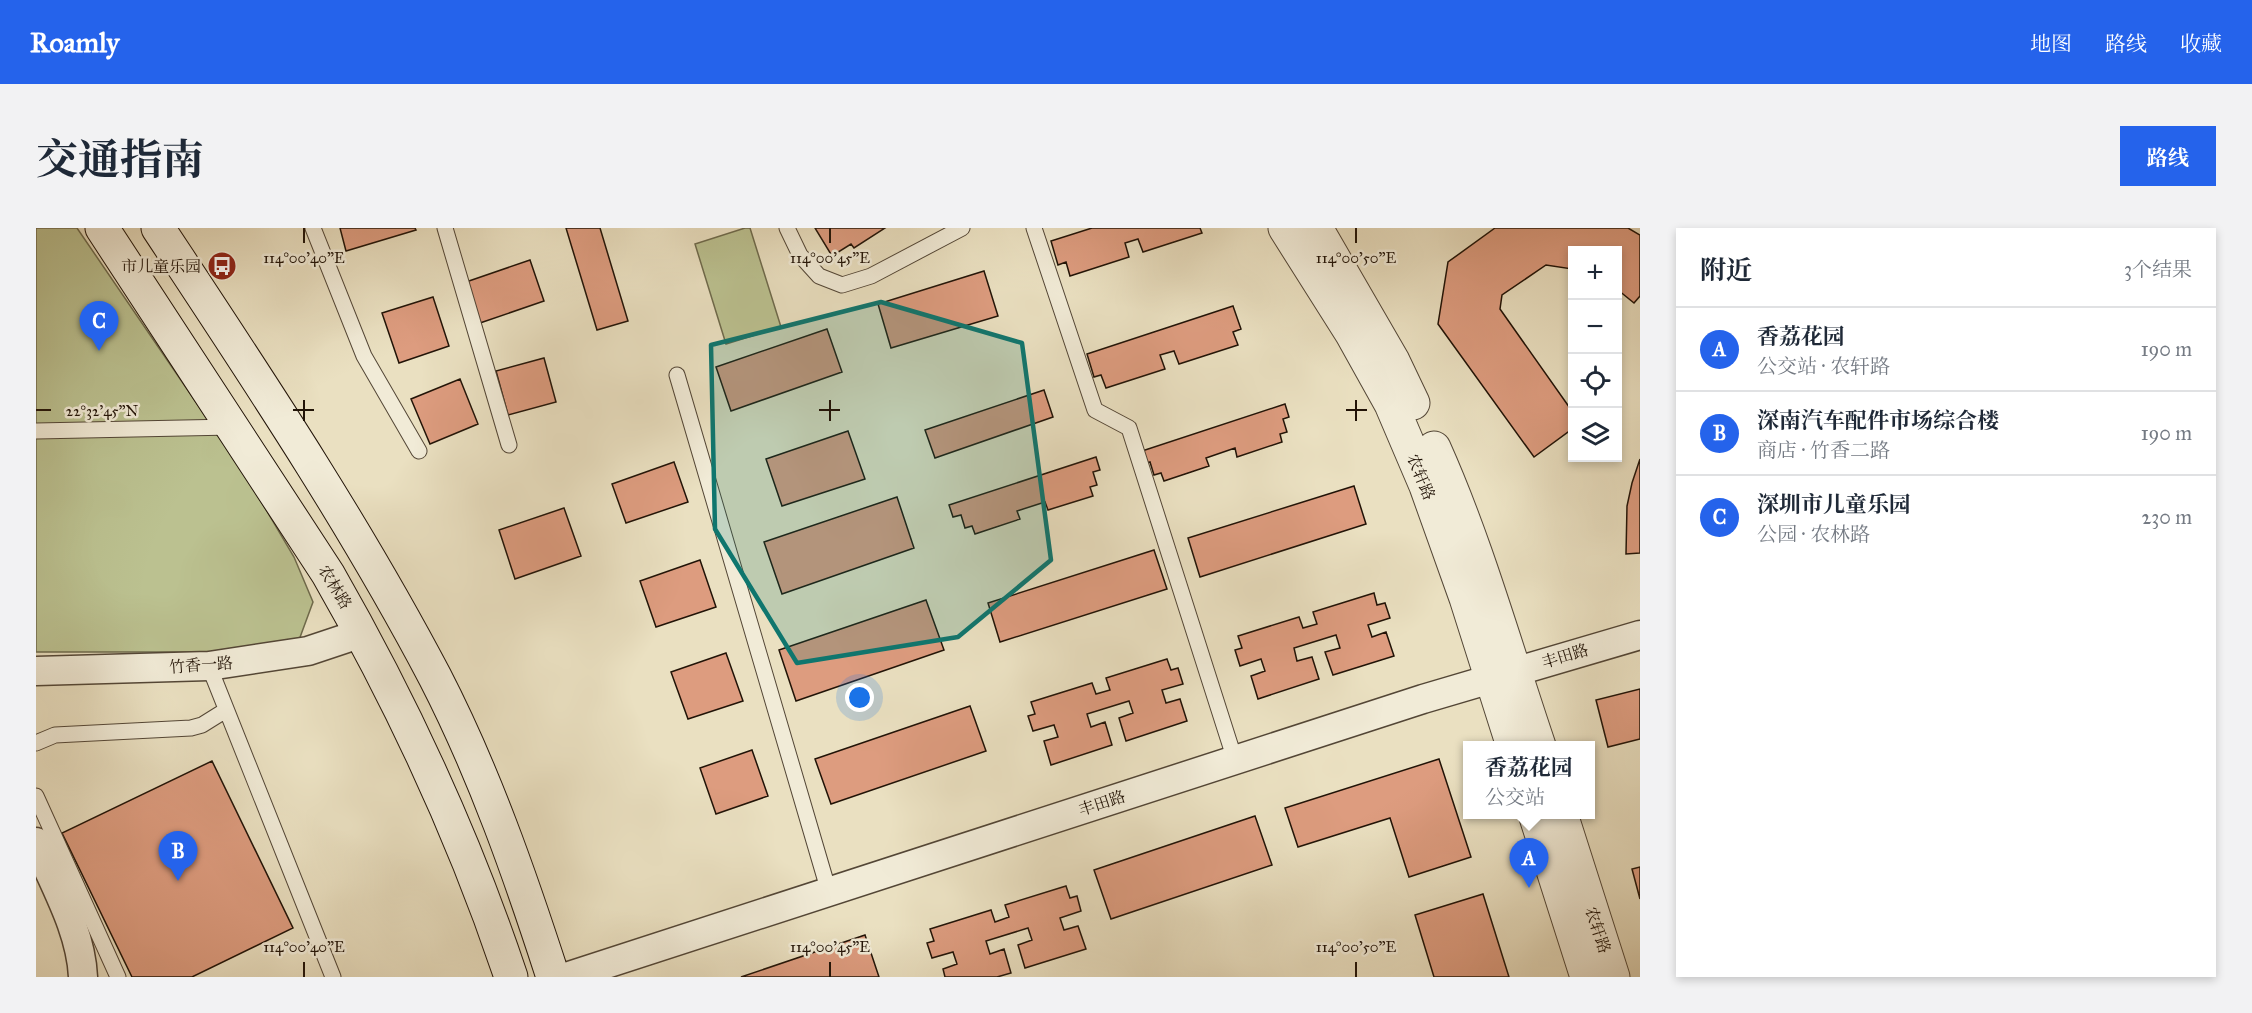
<!DOCTYPE html>
<html lang="zh">
<head>
<meta charset="utf-8">
<style>
	:root { --surface:#fff; --page:#f2f2f3; --text:#1f2937; --muted:#747a83; --line:#e0e1e3; --accent:#2563eb }
	body { margin:0; font-family:"IM FELL Great Primer","Noto Serif SC",serif; background:var(--page); color:var(--text) }
	.controls { position:absolute; right:18px; top:18px; display:grid; overflow:hidden; border-radius:0px; box-shadow:0 3px 9px #0003 }
	.controls button { width:54px; height:54px; display:grid; place-items:center; padding:0; border:0; border-bottom:2px solid var(--line); background:var(--surface); color:var(--text); font:30px sans-serif }
	.you { position:absolute; left:824px; top:470px; width:21px; height:21px; margin:-15px; border:4px solid #fff; border-radius:50%; background:#1a73e8; box-shadow:0 0 0 9px #1a73e833 }
	.badge { display:grid; place-items:center; width:39px; height:39px; border-radius:50%; background:var(--accent); color:#fff; font-size:20px; font-weight:700 }
	.pin { position:absolute; translate:-50% -50px; filter:drop-shadow(0 2px 3px #0008) }
	.pin::after { content:''; position:absolute; top:32px; width:21px; height:18px; background:inherit; clip-path:polygon(0 0,100% 0,50% 100%) }
	.popup { position:absolute; left:1427px; top:513px; width:132px; height:78px; box-sizing:border-box; display:grid; place-content:center; border-radius:0px; background:var(--surface); filter:drop-shadow(0 2px 4px #0005); font-size:20px; white-space:nowrap; color:var(--muted) }
	.popup b { font-size:22px; color:var(--text) }
	.popup::after { content:''; position:absolute; left:50%; top:100%; margin-left:-12px; border:12px solid transparent; border-top-color:var(--surface) }
	.list { margin:0; padding:0; list-style:none }
	h2 { display:flex; justify-content:space-between; align-items:center; height:78px; margin:0; padding:0 24px; font-size:26px }
	h2 small { font-size:20px; font-weight:400; color:var(--muted) }
	.list li { display:grid; grid-template-columns:39px 1fr auto; gap:18px; align-items:center; box-sizing:border-box; height:84px; padding:0 24px; border-top:2px solid var(--line) }
	.list b { display:block; font-size:22px; white-space:nowrap }
	.list p { margin:0; font-size:20px; white-space:nowrap; color:var(--muted) }
	.list em { font-size:20px; font-style:normal; color:var(--muted) }
	.icon { flex:none; width:33px; height:33px; fill:none; stroke:currentColor; stroke-width:2; stroke-linecap:round; stroke-linejoin:round }
	.map { position:relative; flex:none; width:1604px; height:749px; overflow:hidden; border-radius:0px }
	header { display:flex; align-items:center; gap:36px; box-sizing:border-box; height:84px; padding:0 30px; background:var(--accent); color:#fff }
	header strong { font-size:28px }
	nav { display:flex; gap:33px; margin-inline-start:auto; font-size:21px }
	.intro { display:flex; align-items:center; justify-content:space-between; box-sizing:border-box; height:144px; padding:0 36px }
	h1 { margin:0; font-size:42px }
	.button { padding:15px 27px; border-radius:0px; background:var(--accent); color:#fff; font-size:21px; font-weight:700 }
	main { display:flex; gap:36px; padding:0 36px }
	aside { flex:1; background:var(--surface); border-radius:0px; box-shadow:0 3px 9px #0003 }
	.map>svg:first-child { display:block }
	.green { fill:#bbc190; stroke:#6e6a4c; stroke-width:1.5 }
	.building { fill:#dd9c7f; stroke:#211307; stroke-width:1.5 }
	.lines { fill:none; stroke-linecap:round; stroke-linejoin:round }
	.service-casing { stroke:#534636; stroke-width:17 }
	.minor-casing { stroke:#534636; stroke-width:31 }
	.tertiary-casing { stroke:#534636; stroke-width:35 }
	.secondary-casing { stroke:#211307; stroke-width:35 }
	.service { stroke:#f1ebd7; stroke-width:15 }
	.minor { stroke:#f1ebd7; stroke-width:28 }
	.tertiary { stroke:#f1ebd7; stroke-width:33 }
	.secondary { stroke:#f1ebd7; stroke-width:33 }
	.marked { fill:#0f766e; fill-opacity:0.2; stroke:#0f766e; stroke-width:4.5; stroke-linejoin:round }
	.ticks { fill:none; stroke:#211307; stroke-width:2 }
	.labels { text-anchor:middle; dominant-baseline:central; stroke-width:5; stroke-linejoin:round; paint-order:stroke }
	.poi-label { font-size:16px; fill:#211307; stroke:#f1ebd7; text-anchor:end }
	.street-label { font-size:16px; fill:#211307; stroke:#f1ebd7 }
	.ticks-label { font-size:15px; text-anchor:middle; fill:#211307; stroke:#f1ebd7; stroke-width:5; stroke-linejoin:round; paint-order:stroke }
</style>
</head>
<body>
<header>
<strong>Roamly</strong>
<nav><a>地图</a><a>路线</a><a>收藏</a></nav>
</header>
<div class="intro"><h1>交通指南</h1><a class="button">路线</a></div>
<main>
<div class="map">
<svg width="1604" height="749" viewBox="0 0 1604 749">
	<rect width="100%" height="100%" fill="#eae0c1"/>
	<filter id="stains"><feTurbulence type="fractalNoise" baseFrequency=".00333" numOctaves="4"/><feColorMatrix values="0 0 0 0 .2 0 0 0 0 .09 0 0 0 0 .02 0 0 0 .5 -.17"/></filter>
	<radialGradient id="worn" r=".72"><stop offset=".6" stop-color="#630" stop-opacity="0"/><stop offset="1" stop-color="#630" stop-opacity=".3"/></radialGradient>
	<path class="green" d="M 0,0 L 41,0 L 209,246 L 258,329 L 277,374 L 263,412 L 173,424 L 0,424 Z
		M 709,0 L 714,0 L 745,99 L 690,116 L 659,16 Z"/>
	<path class="building" d="M 304,0 L 379,0 L 380,2 L 310,23 Z
		M 530,0 L 564,0 L 592,93 L 561,102 Z
		M 779,0 L 849,0 L 818,20 L 815,16 L 796,28 Z
		M 1056,0 L 1164,0 L 1166,5 L 1107,24 L 1102,11 L 1089,15 L 1093,29 L 1034,48 L 1030,34 L 1022,37 L 1015,13 Z
		M 1459,0 L 1592,0 L 1604,7 L 1604,68 L 1598,75 L 1582,62 L 1582,22 L 1536,22 L 1536,41 L 1510,37 L 1466,67 L 1464,81 L 1536,183 L 1536,201 L 1498,229 L 1402,96 L 1412,34 Z
		M 494,32 L 508,73 L 444,95 L 430,54 Z
		M 948,43 L 962,88 L 855,120 L 842,76 Z
		M 397,69 L 413,118 L 363,135 L 346,85 Z
		M 1197,78 L 1205,101 L 1197,104 L 1202,117 L 1143,136 L 1138,123 L 1124,127 L 1129,141 L 1070,160 L 1065,147 L 1058,149 L 1051,126 Z
		M 791,101 L 806,144 L 695,183 L 680,139 Z
		M 508,130 L 520,174 L 472,187 L 460,143 Z
		M 424,151 L 442,196 L 394,216 L 375,171 Z
		M 1008,162 L 1017,189 L 899,230 L 889,202 Z
		M 1249,176 L 1253,189 L 1247,191 L 1251,204 L 1244,206 L 1246,214 L 1201,229 L 1199,220 L 1170,230 L 1173,238 L 1128,253 L 1125,245 L 1118,247 L 1114,234 L 1107,236 L 1103,224 Z
		M 812,203 L 829,251 L 746,278 L 730,231 Z
		M 1060,229 L 1064,242 L 1057,244 L 1061,257 L 1054,259 L 1057,268 L 1012,282 L 1009,274 L 981,283 L 984,291 L 939,306 L 936,298 L 929,300 L 925,287 L 917,289 L 913,277 Z
		M 1604,231 L 1604,325 L 1590,326 L 1591,278 L 1596,255 Z
		M 638,234 L 652,274 L 590,295 L 576,256 Z
		M 1318,258 L 1330,296 L 1164,349 L 1152,310 Z
		M 861,269 L 878,320 L 746,366 L 728,314 Z
		M 528,280 L 545,328 L 479,351 L 463,302 Z
		M 1118,322 L 1131,361 L 964,414 L 952,375 Z
		M 664,332 L 680,379 L 620,399 L 604,353 Z
		M 1338,365 L 1341,377 L 1349,375 L 1354,390 L 1332,397 L 1336,409 L 1350,404 L 1358,428 L 1297,447 L 1289,424 L 1304,420 L 1300,407 L 1258,420 L 1261,433 L 1276,429 L 1283,451 L 1222,471 L 1215,448 L 1229,443 L 1225,431 L 1204,438 L 1199,422 L 1206,420 L 1202,408 L 1263,389 L 1267,400 L 1281,396 L 1277,384 Z
		M 890,372 L 908,422 L 760,473 L 743,422 Z
		M 690,425 L 707,473 L 652,491 L 635,444 Z
		M 1131,431 L 1135,442 L 1142,440 L 1147,456 L 1126,462 L 1130,475 L 1144,471 L 1151,493 L 1090,513 L 1083,490 L 1097,485 L 1093,473 L 1051,486 L 1055,499 L 1069,494 L 1076,517 L 1015,537 L 1008,513 L 1022,509 L 1018,497 L 997,503 L 992,488 L 999,486 L 995,474 L 1056,455 L 1060,466 L 1074,462 L 1070,450 Z
		M 1604,461 L 1604,511 L 1572,519 L 1560,472 Z
		M 934,478 L 950,523 L 795,576 L 779,531 Z
		M 716,522 L 732,568 L 680,586 L 664,540 Z
		M 1403,531 L 1435,629 L 1373,649 L 1354,590 L 1262,619 L 1249,580 Z
		M 176,533 L 257,700 L 156,749 L 96,749 L 26,605 Z
		M 1219,588 L 1236,637 L 1075,691 L 1058,642 Z
		M 1604,639 L 1604,671 L 1596,641 Z
		M 1030,658 L 1034,670 L 1041,668 L 1045,683 L 1024,690 L 1028,702 L 1042,698 L 1050,721 L 989,740 L 982,717 L 996,712 L 992,700 L 950,713 L 954,726 L 968,721 L 975,745 L 961,749 L 909,749 L 907,741 L 921,736 L 917,724 L 896,730 L 891,715 L 898,713 L 894,701 L 955,682 L 959,694 L 973,689 L 969,677 Z
		M 1447,666 L 1473,749 L 1398,749 L 1379,687 Z
		M 829,707 L 843,749 L 705,749 Z"/>
	<g class="lines">
		<g class="service-casing">
			<path id="service" d="M 277,0 L 328,128 L 383,223
				M 409,0 L 473,217
				M 751,0 L 764,27 L 783,48 L 806,57 L 835,48 L 926,0
				M 998,0 L 1059,182 L 1093,200 L 1199,532
				M 641,147 L 793,664
				M 0,203 L 196,199
				M 173,438 L 297,749
				M 0,515 L 19,507 L 155,500 L 166,497 L 190,482
				M 0,568 L 82,749"/>
		</g>
		<g class="minor-casing">
			<path id="minor" d="M 0,443 L 173,438 L 272,423 L 326,405
				M 0,614 C 18,657 45,702 47,749
				M 530,749 L 1387,471 L 1604,407"/>
		</g>
		<g class="tertiary-casing">
			<path id="tertiary" d="M 1249,0 L 1316,106 L 1355,176 L 1390,258 L 1430,370 L 1477,518
				M 1280,0 L 1357,133 L 1377,175
				M 1398,220 C 1441,316 1469,418 1503,518
				M 1499,586 L 1551,749
				M 1525,586 L 1577,749"/>
		</g>
		<g class="secondary-casing">
			<path id="secondary" d="M 66,0 L 292,346 C 366,475 428,608 475,749
				M 122,0 C 219,147 317,293 399,449 C 448,544 484,647 517,749"/>
		</g>
		<use href="#service" class="service"/>
		<use href="#minor" class="minor"/>
		<use href="#tertiary" class="tertiary"/>
		<use href="#secondary" class="secondary"/>
	</g>
	<path class="marked" d="M 845,74 L 986,115 L 1015,332 L 922,409 L 761,435 L 679,301 L 675,117 Z"/>
	<path class="ticks" d="M 268,0 L 268,15M 794,0 L 794,15M 1320,0 L 1320,15M 268,172 L 268,193M 794,172 L 794,193M 1320,172 L 1320,193M 0,182 L 15,182M 257,182 L 278,182M 783,182 L 804,182M 1310,182 L 1331,182M 268,734 L 268,749M 794,734 L 794,749M 1320,734 L 1320,749"/>
	<defs>
		<g id="bus-disc" transform="scale(1.5)"><circle r="9.5" fill="#8f2418" stroke="#f1ebd7"/><path d="M-5-6H5V4H4V6H2V4H-2V6H-4V4H-5ZM-3.5-4V0h7V-4ZM-3.5 1.2v1.5H-2V1.2ZM2 1.2v1.5H3.5V1.2Z" fill="#fff"/></g>
	</defs>
	<g fill-rule="evenodd">
		<use href="#bus-disc" x="186" y="38"/>
	</g>
	<g class="labels">
		<g class="poi-label">
			<text x="165" y="38">市儿童乐园</text>
		</g>
		<g class="street-label">
			<text transform="translate(1385 249) rotate(68)">农轩路</text>
			<text transform="translate(299 359) rotate(59)">农林路</text>
			<text transform="translate(1529 428) rotate(-17)">丰田路</text>
			<text transform="translate(165 437) rotate(-4)">竹香一路</text>
			<text transform="translate(1066 575) rotate(-18)">丰田路</text>
			<text transform="translate(1562 702) rotate(72)">农轩路</text>
		</g>
	</g>
	<g class="ticks-label">
		<text x="268" y="35">114°00'40"E</text>
		<text x="794" y="35">114°00'45"E</text>
		<text x="1320" y="35">114°00'50"E</text>
		<text x="66" y="188">22°32'45"N</text>
		<text x="268" y="724">114°00'40"E</text>
		<text x="794" y="724">114°00'45"E</text>
		<text x="1320" y="724">114°00'50"E</text>
	</g>
	<rect width="100%" height="100%" filter="url(#stains)"/>
	<rect width="100%" height="100%" fill="url(#worn)"/>
</svg>
<div class="controls">
<button>+</button>
<button>−</button>
<button><svg class="icon" aria-label="locate" viewBox="0 0 24 24"><circle cx="12" cy="12" r="6"/><path d="M12 2v4M12 18v4M2 12h4M18 12h4"/></svg></button>
<button><svg class="icon" aria-label="layers" viewBox="0 0 24 24"><path d="M12 4l9 5-9 5-9-5zM3 14l9 5 9-5"/></svg></button>
</div>
<div class="you"></div>
<div class="pin badge" style="left:1493px;top:660px">A</div>
<div class="popup"><b>香荔花园</b>公交站</div>
<div class="pin badge" style="left:142px;top:653px">B</div>
<div class="pin badge" style="left:63px;top:123px">C</div>
</div>
<aside>
<h2>附近<small>3个结果</small></h2>
<ul class="list">
<li><span class="badge">A</span><div><b>香荔花园</b><p>公交站 · 农轩路</p></div><em>190 m</em></li>
<li><span class="badge">B</span><div><b>深南汽车配件市场综合楼</b><p>商店 · 竹香二路</p></div><em>190 m</em></li>
<li><span class="badge">C</span><div><b>深圳市儿童乐园</b><p>公园 · 农林路</p></div><em>230 m</em></li>
</ul>
</aside>
</main>
</body>
</html>
